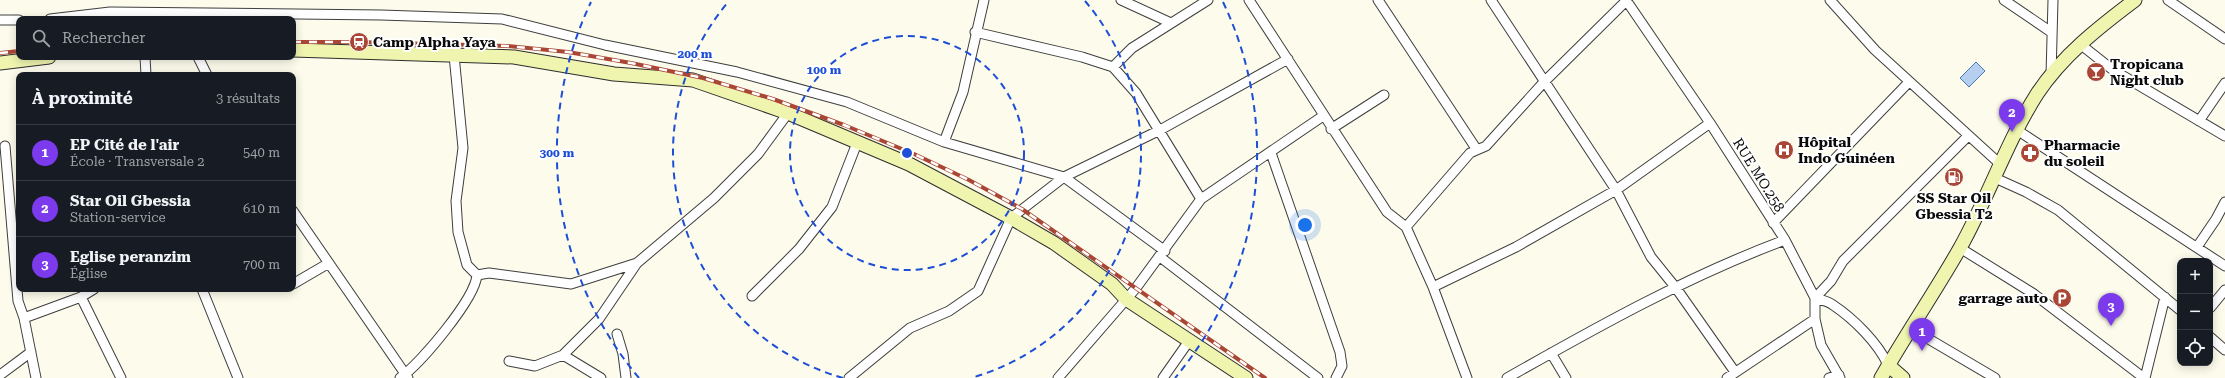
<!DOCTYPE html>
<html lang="fr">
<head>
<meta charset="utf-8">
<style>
	:root { --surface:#171b24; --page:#242831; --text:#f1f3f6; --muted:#9ea1a6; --line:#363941; --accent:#7c3aed }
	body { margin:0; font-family:"Roboto Serif",serif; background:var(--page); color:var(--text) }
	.controls { position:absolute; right:12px; bottom:12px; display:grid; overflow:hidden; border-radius:8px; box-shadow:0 2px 10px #0003 }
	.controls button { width:36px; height:36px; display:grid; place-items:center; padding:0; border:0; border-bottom:1px solid var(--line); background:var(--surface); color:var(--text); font:20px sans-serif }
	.you { position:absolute; left:1305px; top:225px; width:14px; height:14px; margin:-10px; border:3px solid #fff; border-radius:50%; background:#1a73e8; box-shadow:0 0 0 6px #1a73e833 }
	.badge { display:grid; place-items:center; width:26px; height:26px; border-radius:50%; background:var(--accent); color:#fff; font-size:13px; font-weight:700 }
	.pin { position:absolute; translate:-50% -33px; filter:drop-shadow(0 1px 2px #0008) }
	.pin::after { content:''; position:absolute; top:21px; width:14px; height:12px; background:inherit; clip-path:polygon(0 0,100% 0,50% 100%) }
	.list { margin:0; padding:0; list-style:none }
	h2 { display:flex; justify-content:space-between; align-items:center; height:52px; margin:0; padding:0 16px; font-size:17px }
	h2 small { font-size:13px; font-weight:400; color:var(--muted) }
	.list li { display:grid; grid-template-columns:26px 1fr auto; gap:12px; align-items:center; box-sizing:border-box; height:56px; padding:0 16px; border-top:1px solid var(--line) }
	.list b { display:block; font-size:15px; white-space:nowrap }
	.list p { margin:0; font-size:13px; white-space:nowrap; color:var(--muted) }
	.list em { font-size:13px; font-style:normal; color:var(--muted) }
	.icon { flex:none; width:22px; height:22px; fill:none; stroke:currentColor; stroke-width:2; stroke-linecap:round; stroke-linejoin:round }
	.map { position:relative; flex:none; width:2225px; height:378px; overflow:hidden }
	.search { position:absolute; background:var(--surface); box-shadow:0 2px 10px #0003; left:16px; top:16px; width:280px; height:44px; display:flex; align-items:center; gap:10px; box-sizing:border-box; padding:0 14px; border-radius:8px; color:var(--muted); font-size:15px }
	.panel { position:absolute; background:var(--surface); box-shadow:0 2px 10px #0003; left:16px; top:72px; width:280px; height:220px; border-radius:8px }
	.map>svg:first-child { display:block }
	.water { fill:#b7cfee; stroke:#4777bc }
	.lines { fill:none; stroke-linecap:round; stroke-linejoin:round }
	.street-casing { stroke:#3e3e3e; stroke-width:11 }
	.secondary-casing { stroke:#2d2d2d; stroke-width:15 }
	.street { stroke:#fff; stroke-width:9 }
	.secondary { stroke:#eff5af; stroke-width:13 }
	.rail-casing { stroke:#aa4635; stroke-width:4 }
	.rail { stroke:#fff; stroke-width:2.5; stroke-dasharray:8; stroke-linecap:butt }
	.ring { fill:none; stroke:#1d4ed8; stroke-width:2; stroke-dasharray:7 5 }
	.labels { text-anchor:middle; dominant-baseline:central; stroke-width:4; stroke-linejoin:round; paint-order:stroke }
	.poi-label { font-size:14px; font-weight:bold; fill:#0b0b0b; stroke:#fff; text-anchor:start }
	.street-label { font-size:14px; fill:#0b0b0b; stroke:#fff }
	.centre { fill:#1d4ed8; stroke:#fff; stroke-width:2 }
	.ring-label { font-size:12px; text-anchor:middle; font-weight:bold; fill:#1d4ed8; stroke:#fff; stroke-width:4; stroke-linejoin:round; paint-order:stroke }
</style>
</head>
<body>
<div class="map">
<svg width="2225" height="378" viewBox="0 0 2225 378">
	<rect width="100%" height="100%" fill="#fdfcec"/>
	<path class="water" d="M 1976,62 L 1985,71 L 1969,87 L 1960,78 Z"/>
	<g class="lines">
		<g class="street-casing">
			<path id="street" d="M 1121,0 L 1171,23
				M 1249,0 L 1387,212 L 1406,227 L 1433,287 L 1467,378
				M 1378,0 L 1477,150
				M 1491,0 L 1616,190 L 1651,257 L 1676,288 L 1735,372
				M 1626,0 L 1710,123 L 1785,240 L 1815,298 L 1815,319 L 1821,345 L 1840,378
				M 1830,0 L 1875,50 L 2000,164
				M 2004,0 L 2051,32
				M 2168,0 L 2225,39
				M 50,19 L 110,12 L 381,15 L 502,19 L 605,45 L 737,72 L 847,102 L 944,142 L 1064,177 L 1165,251
				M 0,20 L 19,20
				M 975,32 L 1082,57 L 1113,67 L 1136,93 L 1201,199
				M 2080,44 L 2113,70 L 2225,136
				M 145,57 L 146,75
				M 198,57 L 207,75
				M 1113,67 L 1132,48 L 1208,0
				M 2051,76 L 2053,0
				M 2199,121 L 2225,83
				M 1331,129 L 1384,95
				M 2017,130 L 2225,266
				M 944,142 L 963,92 L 984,0
				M 5,146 L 18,301 L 24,318 L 36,378
				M 1271,153 L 1340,352 L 1342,366 L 1336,378
				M 1995,178 L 2026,192 L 2058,210 L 2180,310
				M 293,211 L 408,378
				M 1773,223 L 1909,82
				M 1406,227 L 1470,153 L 1486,146 L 1544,82 L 1627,0
				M 2197,247 L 2216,219 L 2225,202
				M 1960,248 L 2034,294 L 2144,378
				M 1160,257 L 1318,378
				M 477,275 L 489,273 L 571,284 L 637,263 L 714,198 L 758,154 L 788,113
				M 293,284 L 329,263
				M 1433,287 L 1516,247 L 1616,190 L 1710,123
				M 202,289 L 238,378
				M 752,296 L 799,249 L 832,207 L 857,143
				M 81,297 L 121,378
				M 2210,308 L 2225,290
				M 24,318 L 81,297 L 94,289
				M 1910,328 L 1995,378
				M 617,334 L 623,354 L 626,378
				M 2210,337 L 2225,350
				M 1551,353 L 1566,378
				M 563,355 L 601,378
				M 509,361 L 535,366 L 563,355 L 599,319 L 637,263
				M 1888,365 C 1878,343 1854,319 1833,305 C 1828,301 1821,300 1815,298 L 1831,281 L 1843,261 L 1968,136
				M 0,375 L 31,352
				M 400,378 C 421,363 475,299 477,275 L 467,265 L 458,232 L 456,201 L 463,148 L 454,55
				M 849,378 L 910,328 L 949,311 L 978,291 L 1011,218 L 1064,177 L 1160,130 L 1288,59
				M 1058,378 L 1136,288 L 1201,199 L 1323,116
				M 1163,378 L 1189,341
				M 1507,378 C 1597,327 1688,276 1785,240
				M 1727,378 L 1815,319
				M 1829,378 L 1839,375
				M 2145,378 L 2165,297"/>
		</g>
		<g class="secondary-casing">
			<path id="secondary" d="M 293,50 L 514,57 L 614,74 L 693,80 L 788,113 L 909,164 L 1011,218 L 1054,243 L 1112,284 L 1126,299 L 1246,378
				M 0,63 L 49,57
				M 1888,365 L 1903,378
				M 1881,378 C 1906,334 1935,292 1960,248 C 1988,198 2006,143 2037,94 C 2062,56 2099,27 2135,0"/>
		</g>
		<use href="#street" class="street"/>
		<use href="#secondary" class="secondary"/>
		<g class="rail-casing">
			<path id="rail" d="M 293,42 L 359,42 L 507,46 L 568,52 L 631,63 L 703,78 L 773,99 L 844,125 L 914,154 L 969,180 L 1022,209 L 1265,378
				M 0,53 L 19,51"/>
		</g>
		<use href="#rail" class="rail"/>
	</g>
	<g class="ring">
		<circle cx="907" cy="153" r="117"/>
		<path d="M843 378A234 234 0 0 1 729 1M1085 1A234 234 0 0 1 971 378"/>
		<path d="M639 378A350 350 0 0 1 591 2M1223 2A350 350 0 0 1 1175 378"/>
	</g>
	<defs>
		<g id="station-disc" transform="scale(1)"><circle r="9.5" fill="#aa4635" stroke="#fff"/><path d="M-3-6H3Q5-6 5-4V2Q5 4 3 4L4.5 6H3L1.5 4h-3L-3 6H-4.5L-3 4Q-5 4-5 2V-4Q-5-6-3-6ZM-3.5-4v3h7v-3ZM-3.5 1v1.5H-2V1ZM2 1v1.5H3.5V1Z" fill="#fff"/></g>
		<g id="bar-disc" transform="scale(1)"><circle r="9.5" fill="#aa4635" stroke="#fff"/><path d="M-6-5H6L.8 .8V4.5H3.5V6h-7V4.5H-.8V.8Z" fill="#fff"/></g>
		<g id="hospital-disc" transform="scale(1)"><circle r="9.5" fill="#aa4635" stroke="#fff"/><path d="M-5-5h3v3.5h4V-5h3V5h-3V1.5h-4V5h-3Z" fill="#fff"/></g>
		<g id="pharmacy-disc" transform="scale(1)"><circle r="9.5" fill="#aa4635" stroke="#fff"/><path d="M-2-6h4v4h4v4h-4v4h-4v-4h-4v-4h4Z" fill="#fff"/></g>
		<g id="fuel-disc" transform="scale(1)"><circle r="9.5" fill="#aa4635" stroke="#fff"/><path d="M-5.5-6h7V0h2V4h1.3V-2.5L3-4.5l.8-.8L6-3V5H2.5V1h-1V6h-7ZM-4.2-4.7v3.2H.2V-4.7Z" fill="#fff"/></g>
		<g id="parking-disc" transform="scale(1)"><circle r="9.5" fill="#aa4635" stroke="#fff"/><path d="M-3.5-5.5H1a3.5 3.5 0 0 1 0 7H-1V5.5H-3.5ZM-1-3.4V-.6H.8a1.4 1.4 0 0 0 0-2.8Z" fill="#fff"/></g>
	</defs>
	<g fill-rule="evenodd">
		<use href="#station-disc" x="359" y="42"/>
		<use href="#bar-disc" x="2096" y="72"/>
		<use href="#hospital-disc" x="1784" y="150"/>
		<use href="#pharmacy-disc" x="2030" y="153"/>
		<use href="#fuel-disc" x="1954" y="177"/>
		<use href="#parking-disc" x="2062" y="298"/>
	</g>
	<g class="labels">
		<g class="poi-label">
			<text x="373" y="42">Camp Alpha Yaya</text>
			<text x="2110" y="64">Tropicana<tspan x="2110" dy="16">Night club</tspan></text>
			<text x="1798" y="142">Hôpital<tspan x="1798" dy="16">Indo Guinéen</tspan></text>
			<text x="2044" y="145">Pharmacie<tspan x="2044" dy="16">du soleil</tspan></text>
			<text x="1954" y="198" text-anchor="middle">SS Star Oil<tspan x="1954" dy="16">Gbessia T2</tspan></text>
			<text x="2048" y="298" text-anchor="end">garrage auto</text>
		</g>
		<g class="street-label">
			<text transform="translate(1759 175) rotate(58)">RUE MO.258</text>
		</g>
	</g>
	<circle cx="907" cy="153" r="6" class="centre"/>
	<g class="ring-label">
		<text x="695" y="58">200 m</text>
		<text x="824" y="74">100 m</text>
		<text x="557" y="157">300 m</text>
	</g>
</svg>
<div class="controls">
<button>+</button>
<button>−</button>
<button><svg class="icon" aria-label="locate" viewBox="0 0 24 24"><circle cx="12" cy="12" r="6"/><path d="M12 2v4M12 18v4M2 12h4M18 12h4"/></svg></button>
</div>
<div class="you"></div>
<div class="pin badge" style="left:1922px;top:351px">1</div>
<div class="pin badge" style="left:2012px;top:132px">2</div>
<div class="pin badge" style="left:2111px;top:326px">3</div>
<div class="search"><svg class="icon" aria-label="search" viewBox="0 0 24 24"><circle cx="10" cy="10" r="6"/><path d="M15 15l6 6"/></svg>Rechercher</div>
<section class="panel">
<h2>À proximité<small>3 résultats</small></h2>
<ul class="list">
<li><span class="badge">1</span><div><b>EP Cité de l'air</b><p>École · Transversale 2</p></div><em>540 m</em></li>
<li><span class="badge">2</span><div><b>Star Oil Gbessia</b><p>Station-service</p></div><em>610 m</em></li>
<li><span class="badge">3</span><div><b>Eglise peranzim</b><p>Église</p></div><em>700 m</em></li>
</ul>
</section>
</div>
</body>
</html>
